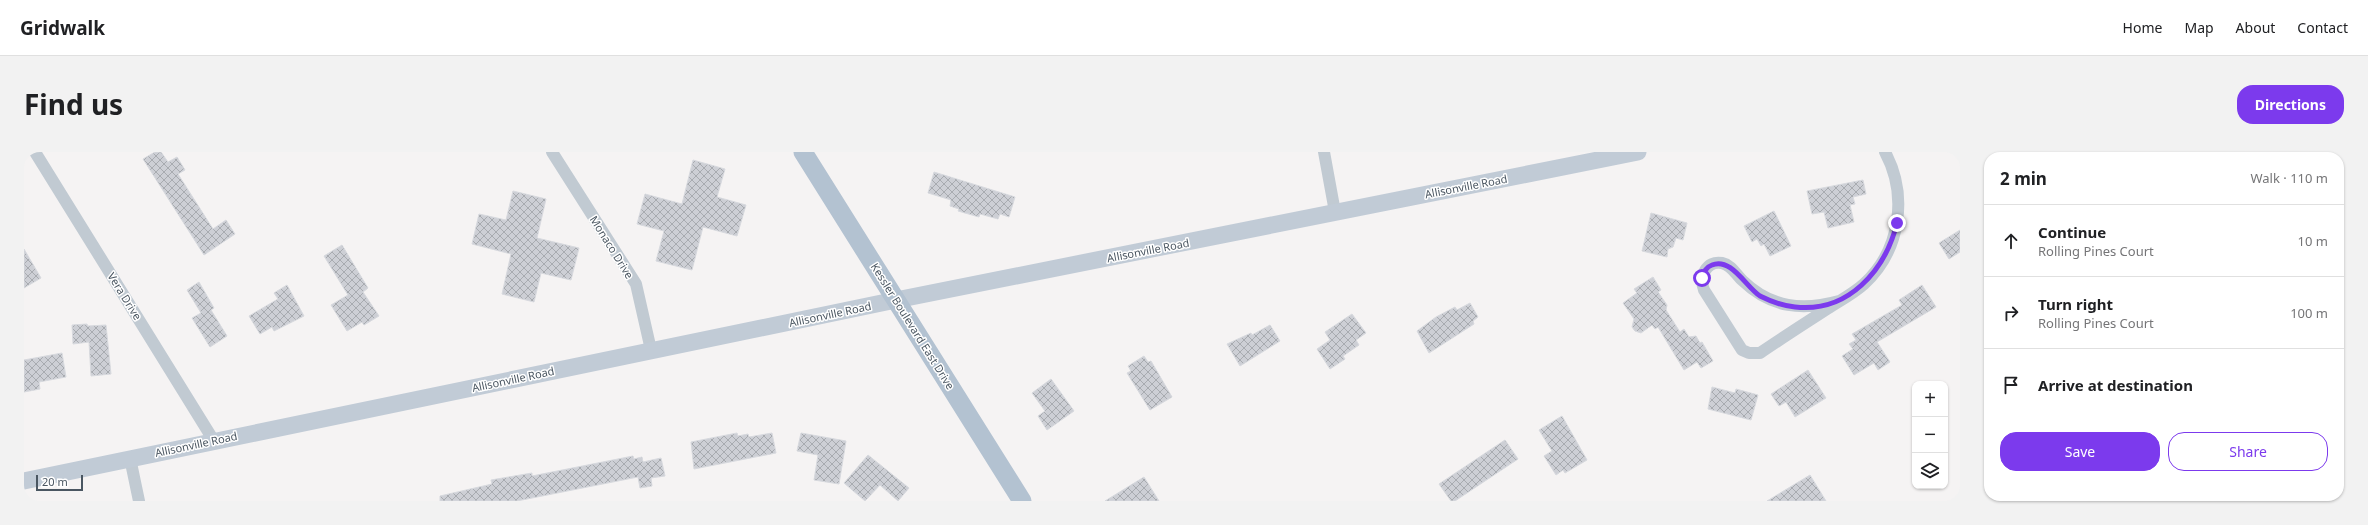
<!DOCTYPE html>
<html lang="en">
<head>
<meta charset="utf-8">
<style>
	:root { --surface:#fff; --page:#f2f2f2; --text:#202124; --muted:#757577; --line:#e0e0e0; --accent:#7c3aed }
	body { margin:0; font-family:"Noto Sans",sans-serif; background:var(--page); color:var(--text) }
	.controls { position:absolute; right:12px; bottom:12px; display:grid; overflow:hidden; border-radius:8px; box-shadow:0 1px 3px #0004 }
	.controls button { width:36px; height:36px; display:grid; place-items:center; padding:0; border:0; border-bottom:1px solid var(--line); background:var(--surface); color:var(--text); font:20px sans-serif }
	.scale { position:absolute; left:12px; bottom:10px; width:47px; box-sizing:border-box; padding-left:4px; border:2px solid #4a5661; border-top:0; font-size:11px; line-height:14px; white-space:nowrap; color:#4a5661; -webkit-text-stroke:3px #fff; paint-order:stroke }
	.stop { position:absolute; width:12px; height:12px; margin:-9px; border:3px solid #7c3aed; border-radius:50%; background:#fff }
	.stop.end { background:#7c3aed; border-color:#fff; box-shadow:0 1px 4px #0008 }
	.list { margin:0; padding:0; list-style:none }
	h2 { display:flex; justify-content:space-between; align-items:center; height:52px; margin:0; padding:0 16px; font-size:17px }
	h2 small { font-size:13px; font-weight:400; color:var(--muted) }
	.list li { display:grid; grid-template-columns:26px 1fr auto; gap:12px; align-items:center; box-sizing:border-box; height:72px; padding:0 16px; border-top:1px solid var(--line) }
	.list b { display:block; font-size:15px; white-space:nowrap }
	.list p { margin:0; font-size:13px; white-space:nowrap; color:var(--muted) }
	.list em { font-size:13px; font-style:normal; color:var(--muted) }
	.actions { display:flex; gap:8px; padding:12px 16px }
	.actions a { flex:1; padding:9px 0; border:1px solid var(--accent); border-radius:16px; text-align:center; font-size:14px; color:var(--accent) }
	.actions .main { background:var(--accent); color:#fff }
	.icon { flex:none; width:22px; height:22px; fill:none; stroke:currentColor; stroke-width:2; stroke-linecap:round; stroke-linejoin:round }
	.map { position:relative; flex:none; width:1936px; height:349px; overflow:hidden; border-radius:16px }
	header { display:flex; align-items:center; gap:24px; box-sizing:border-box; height:56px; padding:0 20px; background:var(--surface); border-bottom:1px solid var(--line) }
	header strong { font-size:19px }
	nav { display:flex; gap:22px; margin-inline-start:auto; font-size:14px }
	.intro { display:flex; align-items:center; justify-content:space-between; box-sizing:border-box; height:96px; padding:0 24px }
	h1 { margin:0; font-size:28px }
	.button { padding:10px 18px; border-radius:16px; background:var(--accent); color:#fff; font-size:14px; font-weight:700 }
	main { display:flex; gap:24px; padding:0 24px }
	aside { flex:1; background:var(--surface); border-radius:16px; box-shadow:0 1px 3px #0004 }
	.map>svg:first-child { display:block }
	.building { fill:url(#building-cross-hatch); stroke:#d7d9de }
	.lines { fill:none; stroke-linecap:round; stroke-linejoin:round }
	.minor { stroke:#c1cad2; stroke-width:12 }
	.secondary { stroke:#c1cbd6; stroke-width:17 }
	.primary { stroke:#b3c2d1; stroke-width:19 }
	.route { stroke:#7c3aed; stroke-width:5 }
	.labels { text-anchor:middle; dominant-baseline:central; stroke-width:3; stroke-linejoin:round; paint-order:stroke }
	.street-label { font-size:11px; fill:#4a5661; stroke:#fff }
</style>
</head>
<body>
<header>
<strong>Gridwalk</strong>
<nav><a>Home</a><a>Map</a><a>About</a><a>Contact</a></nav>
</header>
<div class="intro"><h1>Find us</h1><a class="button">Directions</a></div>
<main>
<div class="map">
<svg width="1936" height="349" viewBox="0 0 1936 349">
	<defs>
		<pattern id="building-cross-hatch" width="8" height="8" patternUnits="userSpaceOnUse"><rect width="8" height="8" fill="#cdcfd5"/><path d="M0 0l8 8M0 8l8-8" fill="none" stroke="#a8abb0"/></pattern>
	</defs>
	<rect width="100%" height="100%" fill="#f5f3f3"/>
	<path class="building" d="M 131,0 L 137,0 L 144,10 L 153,5 L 161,18 L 154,22 L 189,77 L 202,68 L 211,82 L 180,103 L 119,7 Z
		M 669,8 L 701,17 L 693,45 L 722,53 L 713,84 L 679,75 L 668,118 L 632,109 L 640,79 L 613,72 L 621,42 L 658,52 Z
		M 910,20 L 991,45 L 985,65 L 976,62 L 974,67 L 956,62 L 955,65 L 934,59 L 935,57 L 926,54 L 927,48 L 904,41 Z
		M 1839,28 L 1842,42 L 1829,45 L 1831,52 L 1826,53 L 1830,70 L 1804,76 L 1800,60 L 1788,62 L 1783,39 Z
		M 489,39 L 522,47 L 513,86 L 555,96 L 547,128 L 517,121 L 510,150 L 478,142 L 487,102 L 448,92 L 455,62 L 482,68 Z
		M 1750,59 L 1767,94 L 1746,104 L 1740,92 L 1737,94 L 1733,87 L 1728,90 L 1720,74 Z
		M 1627,61 L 1663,71 L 1659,88 L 1652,86 L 1649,95 L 1644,97 L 1643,105 L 1618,99 Z
		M 1936,78 L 1936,100 L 1925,107 L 1915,91 Z
		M 318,93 L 344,136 L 339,140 L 355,164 L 340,173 L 338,170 L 323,179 L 307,153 L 324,143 L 300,104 Z
		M 0,97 L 17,126 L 0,136 Z
		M 1629,125 L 1637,138 L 1634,140 L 1643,153 L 1642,158 L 1656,180 L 1660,177 L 1665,185 L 1672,184 L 1676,191 L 1678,190 L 1689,209 L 1677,216 L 1673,210 L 1660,218 L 1634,175 L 1631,177 L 1628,173 L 1617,181 L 1611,179 L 1608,175 L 1610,167 L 1599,151 L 1613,141 L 1610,137 Z
		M 175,130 L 190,156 L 187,158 L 203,184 L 186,195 L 168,166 L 177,161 L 163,138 Z
		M 263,133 L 280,164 L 250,179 L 248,175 L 236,182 L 225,164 L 254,147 L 250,141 Z
		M 1898,133 L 1912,155 L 1853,190 L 1866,210 L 1854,218 L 1850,211 L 1830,223 L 1818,204 L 1829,197 L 1825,192 L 1832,188 L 1828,182 L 1878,153 L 1875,148 Z
		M 1446,151 L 1454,165 L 1449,169 L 1450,172 L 1405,201 L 1393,179 L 1412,165 L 1431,155 L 1433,158 Z
		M 1328,162 L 1342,181 L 1332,188 L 1335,193 L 1319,204 L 1321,207 L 1306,217 L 1293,197 L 1306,188 L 1301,180 Z
		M 63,172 L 64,174 L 82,173 L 87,222 L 67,224 L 65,190 L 49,192 L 48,173 Z
		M 1246,173 L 1256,189 L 1216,214 L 1203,192 L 1227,181 L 1228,183 Z
		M 38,201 L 42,225 L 15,230 L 16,237 L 0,240 L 0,208 Z
		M 1120,204 L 1124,210 L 1127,209 L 1148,245 L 1126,258 L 1103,221 L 1107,219 L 1104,214 Z
		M 1784,218 L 1802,246 L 1771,265 L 1762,250 L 1755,254 L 1747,242 Z
		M 1027,227 L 1050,259 L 1023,278 L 1014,264 L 1021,259 L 1008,241 Z
		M 1688,235 L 1711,241 L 1712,237 L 1734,243 L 1727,268 L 1684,257 Z
		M 1538,264 L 1563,308 L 1541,321 L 1539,318 L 1532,323 L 1520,304 L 1528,299 L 1515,278 Z
		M 713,281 L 714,284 L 724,282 L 725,285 L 748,281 L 752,301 L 670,317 L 667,290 Z
		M 777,281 L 822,289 L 815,332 L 790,328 L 794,303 L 773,299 Z
		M 1481,288 L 1494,307 L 1431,349 L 1427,349 L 1415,332 Z
		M 844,303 L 885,336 L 874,349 L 856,333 L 841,349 L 820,331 Z
		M 609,304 L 610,307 L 618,305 L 619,310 L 637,306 L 641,324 L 627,326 L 628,334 L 616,336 L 614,325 L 493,349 L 416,349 L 416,344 L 468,332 L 467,328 L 508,321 L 508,324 Z
		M 1786,323 L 1802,349 L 1743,349 Z
		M 1120,325 L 1135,349 L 1081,349 Z"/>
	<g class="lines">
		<path class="minor" d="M 11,0 L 190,289
			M 528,0 L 612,132 L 627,198
			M 1300,0 L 1311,60
			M 1815,149 C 1779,159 1747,156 1719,129 C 1712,123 1708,113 1698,111 C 1682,108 1675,125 1680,138 L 1718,198 L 1725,201 L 1736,201 C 1758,186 1780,172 1803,157 C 1815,149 1829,142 1840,132 C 1877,98 1884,43 1861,0
			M 106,306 L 115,349"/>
		<path class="secondary" d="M 0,329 L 872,148 L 1614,0"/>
		<path class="primary" d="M 779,0 L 998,349"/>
	</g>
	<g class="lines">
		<path class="route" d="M 1678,126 C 1680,120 1682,115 1688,113 C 1707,105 1722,135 1736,144 C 1746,149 1759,154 1771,155 C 1824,161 1861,119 1873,71"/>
	</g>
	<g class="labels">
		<g class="street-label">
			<text transform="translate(1442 34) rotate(-11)">Allisonville Road</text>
			<text transform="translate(588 95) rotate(58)">Monaco Drive</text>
			<text transform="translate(1124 98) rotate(-11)">Allisonville Road</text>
			<text transform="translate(101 144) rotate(58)">Vera Drive</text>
			<text transform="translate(806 162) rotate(-12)">Allisonville Road</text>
			<text transform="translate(889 174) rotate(58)">Kessler Boulevard East Drive</text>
			<text transform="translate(489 227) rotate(-12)">Allisonville Road</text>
			<text transform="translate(172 292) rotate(-12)">Allisonville Road</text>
		</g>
	</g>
</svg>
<div class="controls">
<button>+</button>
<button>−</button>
<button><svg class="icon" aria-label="layers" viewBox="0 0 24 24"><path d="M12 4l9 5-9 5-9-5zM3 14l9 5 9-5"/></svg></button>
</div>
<div class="scale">20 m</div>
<div class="stop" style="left:1678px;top:126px"></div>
<div class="stop end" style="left:1873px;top:71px"></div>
</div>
<aside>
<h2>2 min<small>Walk · 110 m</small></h2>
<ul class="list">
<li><svg class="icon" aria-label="ahead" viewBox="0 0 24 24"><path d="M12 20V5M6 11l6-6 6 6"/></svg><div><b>Continue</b><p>Rolling Pines Court</p></div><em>10 m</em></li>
<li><svg class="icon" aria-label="right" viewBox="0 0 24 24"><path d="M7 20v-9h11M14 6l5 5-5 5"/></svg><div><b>Turn right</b><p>Rolling Pines Court</p></div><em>100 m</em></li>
<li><svg class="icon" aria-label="arrive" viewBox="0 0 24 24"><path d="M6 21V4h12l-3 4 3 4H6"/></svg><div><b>Arrive at destination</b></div></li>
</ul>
<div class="actions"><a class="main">Save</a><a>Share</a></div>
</aside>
</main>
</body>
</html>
